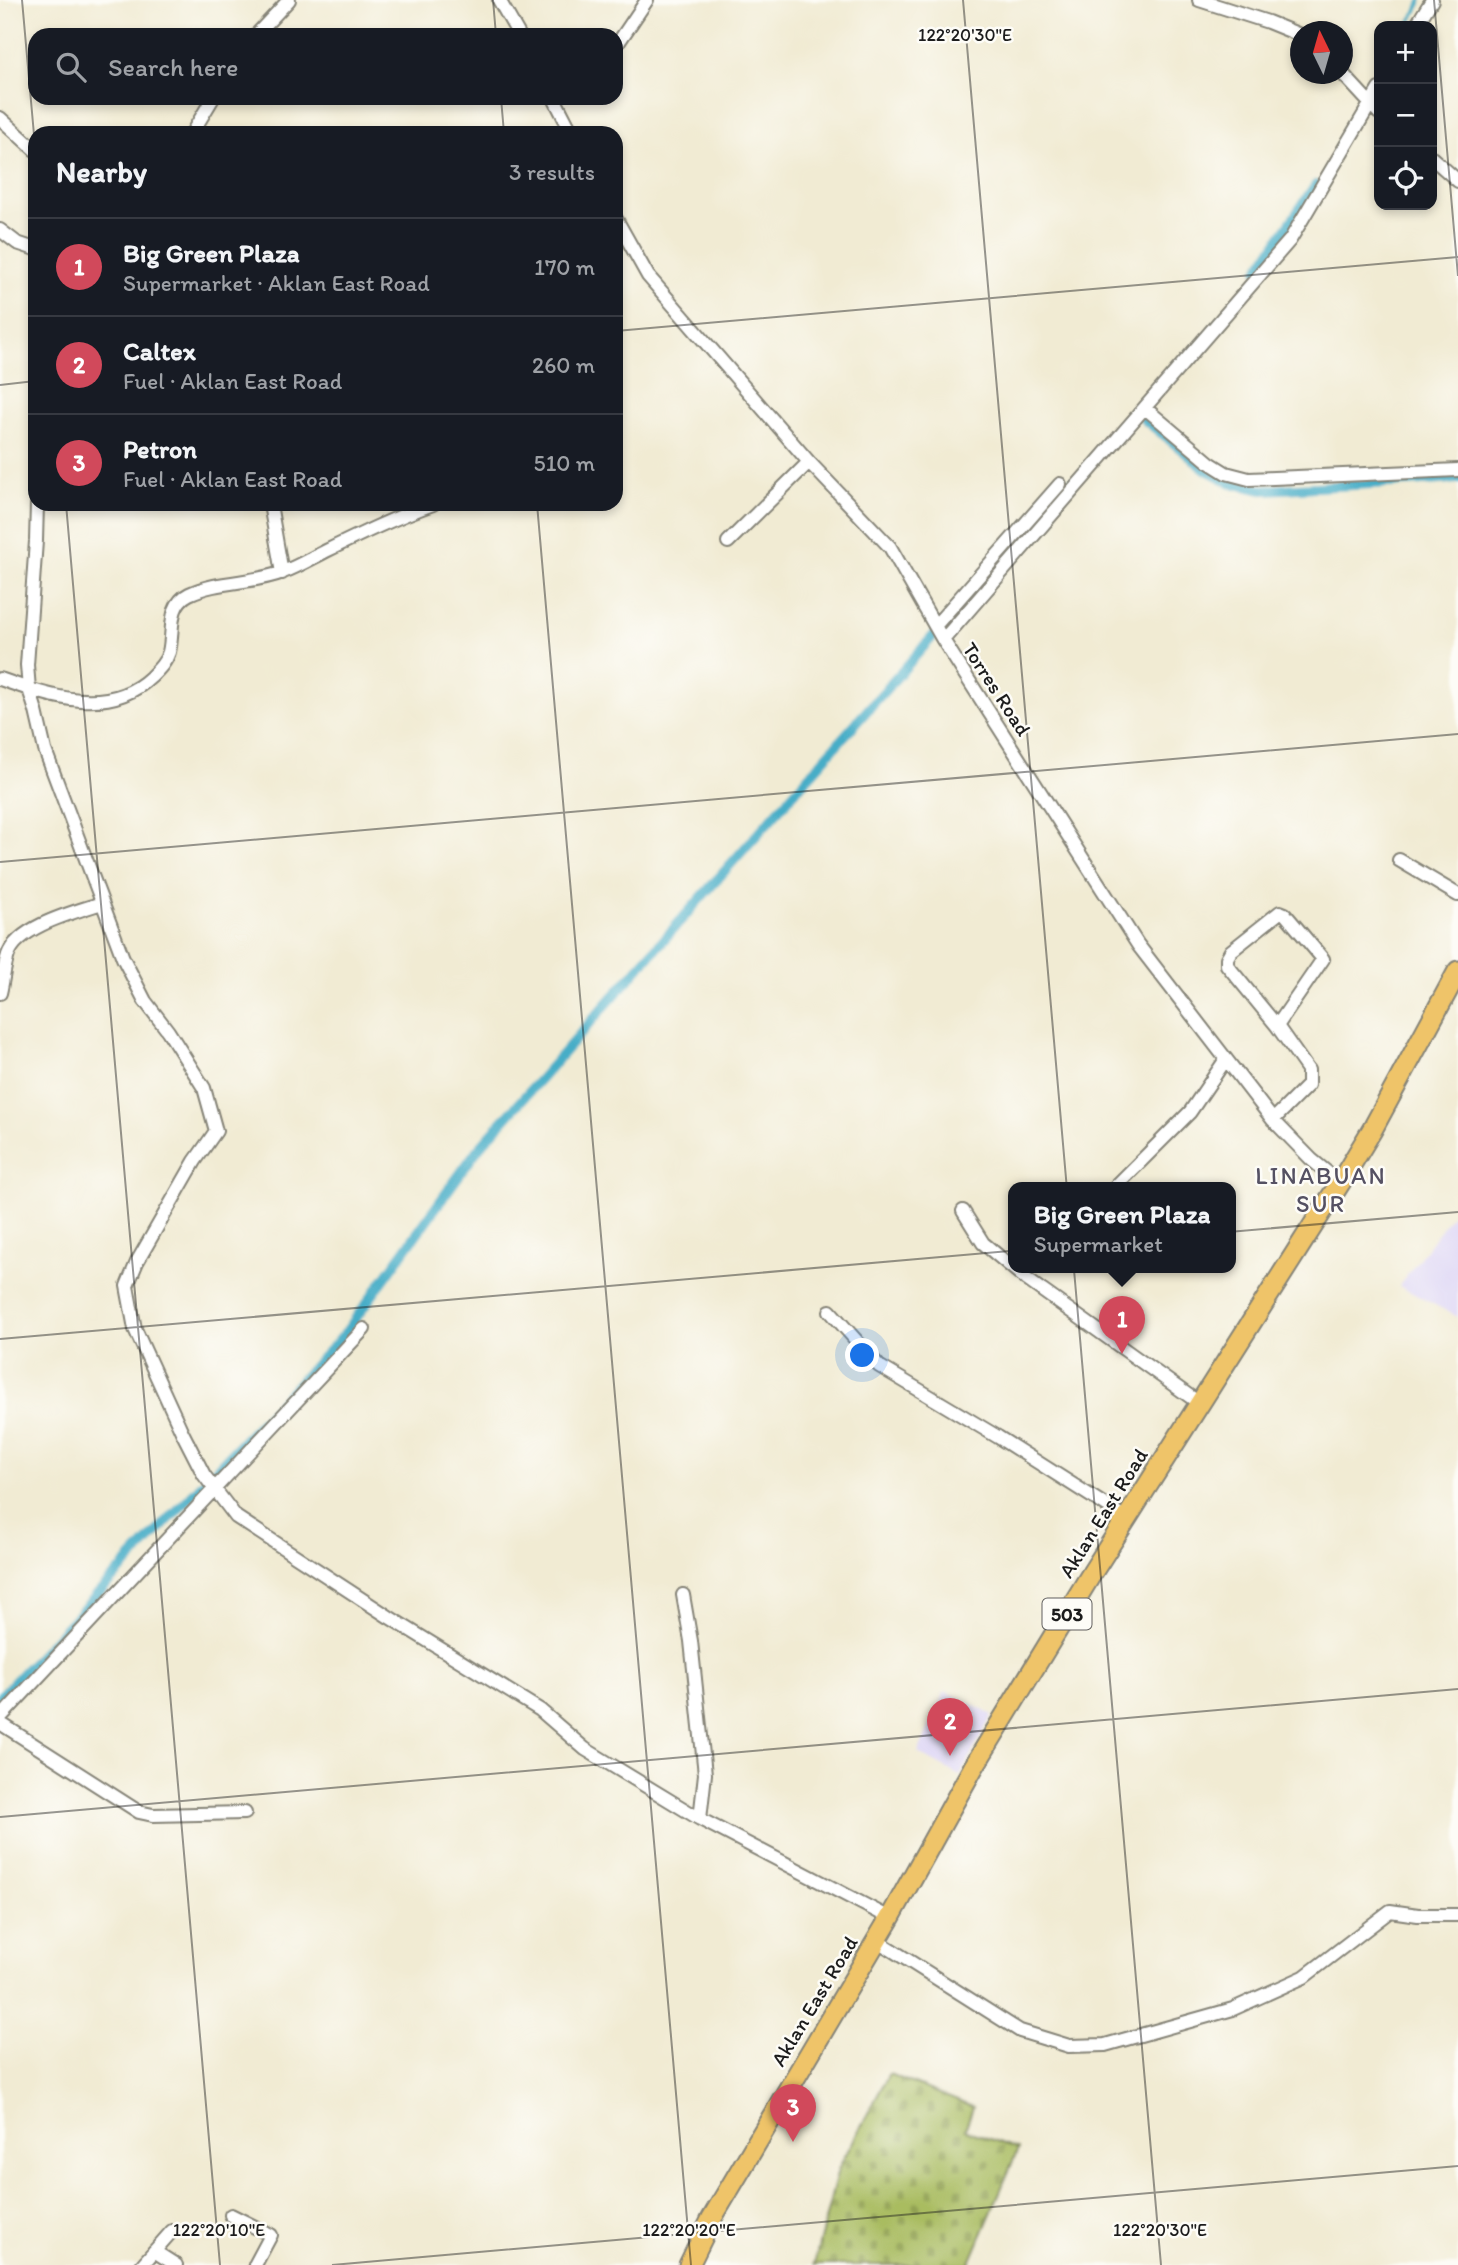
<!DOCTYPE html>
<html lang="en">
<head>
<meta charset="utf-8">
<style>
	:root { --surface:#171b24; --page:#242831; --text:#f1f3f6; --muted:#9ea1a6; --line:#363941; --accent:#d1495b }
	body { margin:0; font-family:Itim,sans-serif; background:var(--page); color:var(--text) }
	.controls { position:absolute; right:21px; top:21px; display:grid; overflow:hidden; border-radius:14px; box-shadow:0 4px 10px #0003 }
	.controls button { width:63px; height:63px; display:grid; place-items:center; padding:0; border:0; border-bottom:2px solid var(--line); background:var(--surface); color:var(--text); font:35px sans-serif }
	.compass { position:absolute; left:1290px; top:21px; width:63px; height:63px; border-radius:50%; background:var(--surface); box-shadow:0 4px 10px #0003; rotate:355deg }
	.you { position:absolute; left:863px; top:1356px; width:24px; height:24px; margin:-18px; border:5px solid #fff; border-radius:50%; background:#1a73e8; box-shadow:0 0 0 10px #1a73e833 }
	.badge { display:grid; place-items:center; width:46px; height:46px; border-radius:50%; background:var(--accent); color:#fff; font-size:23px; font-weight:700 }
	.pin { position:absolute; translate:-50% -58px; filter:drop-shadow(0 2px 4px #0008) }
	.pin::after { content:''; position:absolute; top:37px; width:24px; height:21px; background:inherit; clip-path:polygon(0 0,100% 0,50% 100%) }
	.popup { position:absolute; left:1008px; top:1182px; width:228px; height:91px; box-sizing:border-box; display:grid; place-content:center; border-radius:14px; background:var(--surface); filter:drop-shadow(0 2px 5px #0005); font-size:23px; white-space:nowrap; color:var(--muted) }
	.popup b { font-size:26px; color:var(--text) }
	.popup::after { content:''; position:absolute; left:50%; top:100%; margin-left:-14px; border:14px solid transparent; border-top-color:var(--surface) }
	.list { margin:0; padding:0; list-style:none }
	h2 { display:flex; justify-content:space-between; align-items:center; height:91px; margin:0; padding:0 28px; font-size:30px }
	h2 small { font-size:23px; font-weight:400; color:var(--muted) }
	.list li { display:grid; grid-template-columns:46px 1fr auto; gap:21px; align-items:center; box-sizing:border-box; height:98px; padding:0 28px; border-top:2px solid var(--line) }
	.list b { display:block; font-size:26px; white-space:nowrap }
	.list p { margin:0; font-size:23px; white-space:nowrap; color:var(--muted) }
	.list em { font-size:23px; font-style:normal; color:var(--muted) }
	.icon { flex:none; width:38px; height:38px; fill:none; stroke:currentColor; stroke-width:2; stroke-linecap:round; stroke-linejoin:round }
	.map { position:relative; flex:none; width:1458px; height:2265px; overflow:hidden }
	.search { position:absolute; background:var(--surface); box-shadow:0 4px 10px #0003; left:28px; top:28px; width:595px; height:77px; display:flex; align-items:center; gap:18px; box-sizing:border-box; padding:0 24px; border-radius:21px; color:var(--muted); font-size:26px }
	.panel { position:absolute; background:var(--surface); box-shadow:0 4px 10px #0003; left:28px; top:126px; width:595px; height:385px; border-radius:21px }
	.map>svg:first-child { display:block }
	.built { fill:#ddd5f6 }
	.cemetery { fill:url(#cemetery-stones); stroke:#626c3e; stroke-width:2 }
	.lines { fill:none; stroke-linecap:round; stroke-linejoin:round }
	.stream { stroke:#47adc7; stroke-width:3.5 }
	.canal { stroke:#47adc7; stroke-width:10 }
	.minor-casing { stroke:#868478; stroke-width:16 }
	.primary-casing { stroke:#868478; stroke-width:23 }
	.minor { stroke:#fff; stroke-width:12 }
	.primary { stroke:#efc469; stroke-width:19 }
	.ticks { fill:none; stroke:#1c1c1c; stroke-width:2; stroke-opacity:0.45 }
	.labels { text-anchor:middle; dominant-baseline:central; stroke-width:5; stroke-linejoin:round; paint-order:stroke }
	.shield { fill:#fdfcf7; stroke:#605f5e; stroke-width:2 }
	.shield-label { font-size:19px; font-weight:bold; fill:#1c1c1c }
	.street-label { font-size:21px; fill:#1c1c1c; stroke:#fdfcf7 }
	.quarter-label { font-size:24px; letter-spacing:2px; fill:#555163; stroke:#fdfcf7 }
	.ticks-label { font-size:18px; text-anchor:middle; fill:#1c1c1c; stroke:#fdfcf7; stroke-width:5; stroke-linejoin:round; paint-order:stroke }
</style>
</head>
<body>
<div class="map">
<svg width="1458" height="2265" viewBox="0 0 1458 2265">
	<defs>
		<pattern id="cemetery-stones" width="16" height="16" patternUnits="userSpaceOnUse" patternTransform="scale(1.75)"><rect width="16" height="16" fill="#a9bc60"/><path d="M2 7V4a2 2 0 0 1 4 0v3zM10 15v-3a2 2 0 0 1 4 0v3z" fill="#91a153"/></pattern>
	</defs>
	<rect width="100%" height="100%" fill="#fdfcf7"/>
	<filter id="ink" filterUnits="userSpaceOnUse"><feTurbulence type="fractalNoise" baseFrequency=".0143" numOctaves="2"/><feDisplacementMap in="SourceGraphic" scale="14" xChannelSelector="R" yChannelSelector="G"/><feConvolveMatrix kernelMatrix="1 2 1 2 8 2 1 2 1" color-interpolation-filters="sRGB"/></filter>
	<filter id="wash" filterUnits="userSpaceOnUse"><feTurbulence type="fractalNoise" baseFrequency=".00686" numOctaves="4" result="noise"/><feDisplacementMap in="SourceGraphic" scale="28" xChannelSelector="R" yChannelSelector="G"/><feGaussianBlur stdDeviation="1.57" result="paint"/><feColorMatrix in="noise" values="0 0 0 0 0 0 0 0 0 0 0 0 0 0 0 0 0 1.4 0 .05"/><feComposite in="paint" operator="in"/></filter>
	<g filter="url(#wash)">
		<rect width="100%" height="100%" fill="#f1ebd3"/>
		<path class="built" d="M 1458,1206 L 1458,1317 L 1399,1286 Z
			M 945,1691 L 992,1715 L 960,1776 L 918,1753 Z"/>
		<path class="cemetery" d="M 889,2074 L 973,2107 L 965,2130 L 1018,2149 L 969,2265 L 814,2265 L 838,2169 Z"/>
		<g class="lines">
			<path class="stream" d="M 1408,26 L 1422,0"/>
			<path class="canal" d="M 1258,270 L 1316,185
				M 1144,419 L 1207,470 L 1232,483 L 1263,490 L 1458,479
				M 963,603 L 1072,482
				M 0,1697 L 343,1336 L 478,1149 L 943,625"/>
		</g>
	</g>
	<g filter="url(#ink)">
		<g class="lines">
			<g class="minor-casing">
				<path id="minor" d="M 499,0 L 519,35
					M 1199,0 L 1268,22 L 1300,35
					M 1416,26 L 1432,0
					M 256,35 L 289,0
					M 616,46 L 647,0
					M 1342,73 L 1379,113
					M 554,98 L 572,133
					M 0,118 L 35,150
					M 192,133 L 213,98
					M 1432,158 L 1458,181
					M 616,219 L 648,276 L 809,462 L 890,547 L 943,640 L 1138,945 L 1273,1120 L 1312,1160 L 1340,1183
					M 0,230 L 17,243 L 35,249
					M 1145,408 L 1210,463 L 1226,473 L 1249,479 L 1458,470
					M 37,504 L 36,541 L 27,665 L 29,689 L 36,711 L 45,750 L 123,958 L 145,1001 L 168,1031 L 204,1088 L 216,1131 L 195,1161 L 137,1262 L 127,1286 L 135,1329 L 182,1432 L 204,1475 L 236,1517 L 389,1617 L 540,1710 L 585,1749 L 700,1819 L 890,1918
					M 270,504 L 282,573
					M 728,542 L 809,462
					M 935,626 L 1060,484
					M 943,640 L 1290,240 L 1379,89
					M 0,679 C 48,696 108,718 151,677 C 159,669 166,662 169,652 C 174,632 167,605 189,594 C 218,580 253,584 283,572 C 297,567 312,558 326,551 C 361,534 396,517 433,504
					M 1399,860 L 1458,895
					M 0,993 C 3,981 4,967 8,955 C 18,926 75,912 102,903
					M 1273,1120 L 1308,1085 L 1308,1070 L 1277,1026 L 1227,965 L 1227,958 L 1231,951 L 1280,912 L 1285,914 L 1323,959 L 1277,1026
					M 1114,1188 L 1190,1112 L 1226,1059
					M 963,1211 L 983,1243 L 1026,1279 L 1199,1403
					M 830,1311 L 879,1366 L 998,1437 L 1127,1519
					M 683,1595 L 691,1641 L 705,1774 L 700,1819
					M 0,1718 L 364,1329
					M 0,1723 L 139,1812 L 153,1815 L 245,1813
					M 876,1940 L 1020,2031 L 1069,2046 L 1105,2045 L 1233,2009 L 1304,1977 L 1390,1911 L 1418,1915 L 1458,1915
					M 231,2215 L 271,2235 L 255,2265
					M 154,2251 L 176,2265
					M 142,2265 L 172,2231"/>
			</g>
			<g class="primary-casing">
				<path id="primary" d="M 689,2265 L 712,2218 L 890,1918 L 973,1768 L 1092,1573 L 1340,1183 L 1372,1130 L 1458,971"/>
			</g>
			<use href="#minor" class="minor"/>
			<use href="#primary" class="primary"/>
		</g>
	</g>
	<path class="ticks" d="M 22,0 L 35,146M 493,0 L 496,35M 963,0 L 1161,2265M 1434,0 L 1458,276M 501,98 L 504,133M 616,331 L 1458,257M 0,385 L 35,381M 66,504 L 220,2265M 537,504 L 691,2265M 0,862 L 1458,734M 0,1339 L 1458,1212M 0,1817 L 1458,1689M 332,2265 L 1458,2166"/>
	<g class="labels">
		<rect class="shield" x="1042.5" y="1598.5" width="49" height="31" rx="5"/>
		<g class="shield-label">
			<text x="1067" y="1614">503</text>
		</g>
		<g class="street-label">
			<text transform="translate(997 689) rotate(57)">Torres Road</text>
			<text transform="translate(1103 1513) rotate(-58)">Aklan East Road</text>
			<text transform="translate(814 2001) rotate(-59)">Aklan East Road</text>
		</g>
		<g class="quarter-label">
			<text x="1321" y="1175">LINABUAN<tspan x="1321" dy="28">SUR</tspan></text>
		</g>
	</g>
	<g class="ticks-label">
		<text x="965" y="41">122°20'30"E</text>
		<text x="219" y="2236">122°20'10"E</text>
		<text x="689" y="2236">122°20'20"E</text>
		<text x="1160" y="2236">122°20'30"E</text>
	</g>
</svg>
<div class="controls">
<button>+</button>
<button>−</button>
<button><svg class="icon" aria-label="locate" viewBox="0 0 24 24"><circle cx="12" cy="12" r="6"/><path d="M12 2v4M12 18v4M2 12h4M18 12h4"/></svg></button>
</div>
<svg class="compass" viewBox="-18 -18 36 36"><path d="M0-13l5 13h-10z" fill="#e53935"/><path d="M0 13l5-13h-10z" fill="#9ea1a6"/></svg>
<div class="you"></div>
<div class="pin badge" style="left:1122px;top:1354px">1</div>
<div class="popup"><b>Big Green Plaza</b>Supermarket</div>
<div class="pin badge" style="left:950px;top:1756px">2</div>
<div class="pin badge" style="left:793px;top:2142px">3</div>
<div class="search"><svg class="icon" aria-label="search" viewBox="0 0 24 24"><circle cx="10" cy="10" r="6"/><path d="M15 15l6 6"/></svg>Search here</div>
<section class="panel">
<h2>Nearby<small>3 results</small></h2>
<ul class="list">
<li><span class="badge">1</span><div><b>Big Green Plaza</b><p>Supermarket · Aklan East Road</p></div><em>170 m</em></li>
<li><span class="badge">2</span><div><b>Caltex</b><p>Fuel · Aklan East Road</p></div><em>260 m</em></li>
<li><span class="badge">3</span><div><b>Petron</b><p>Fuel · Aklan East Road</p></div><em>510 m</em></li>
</ul>
</section>
</div>
</body>
</html>
